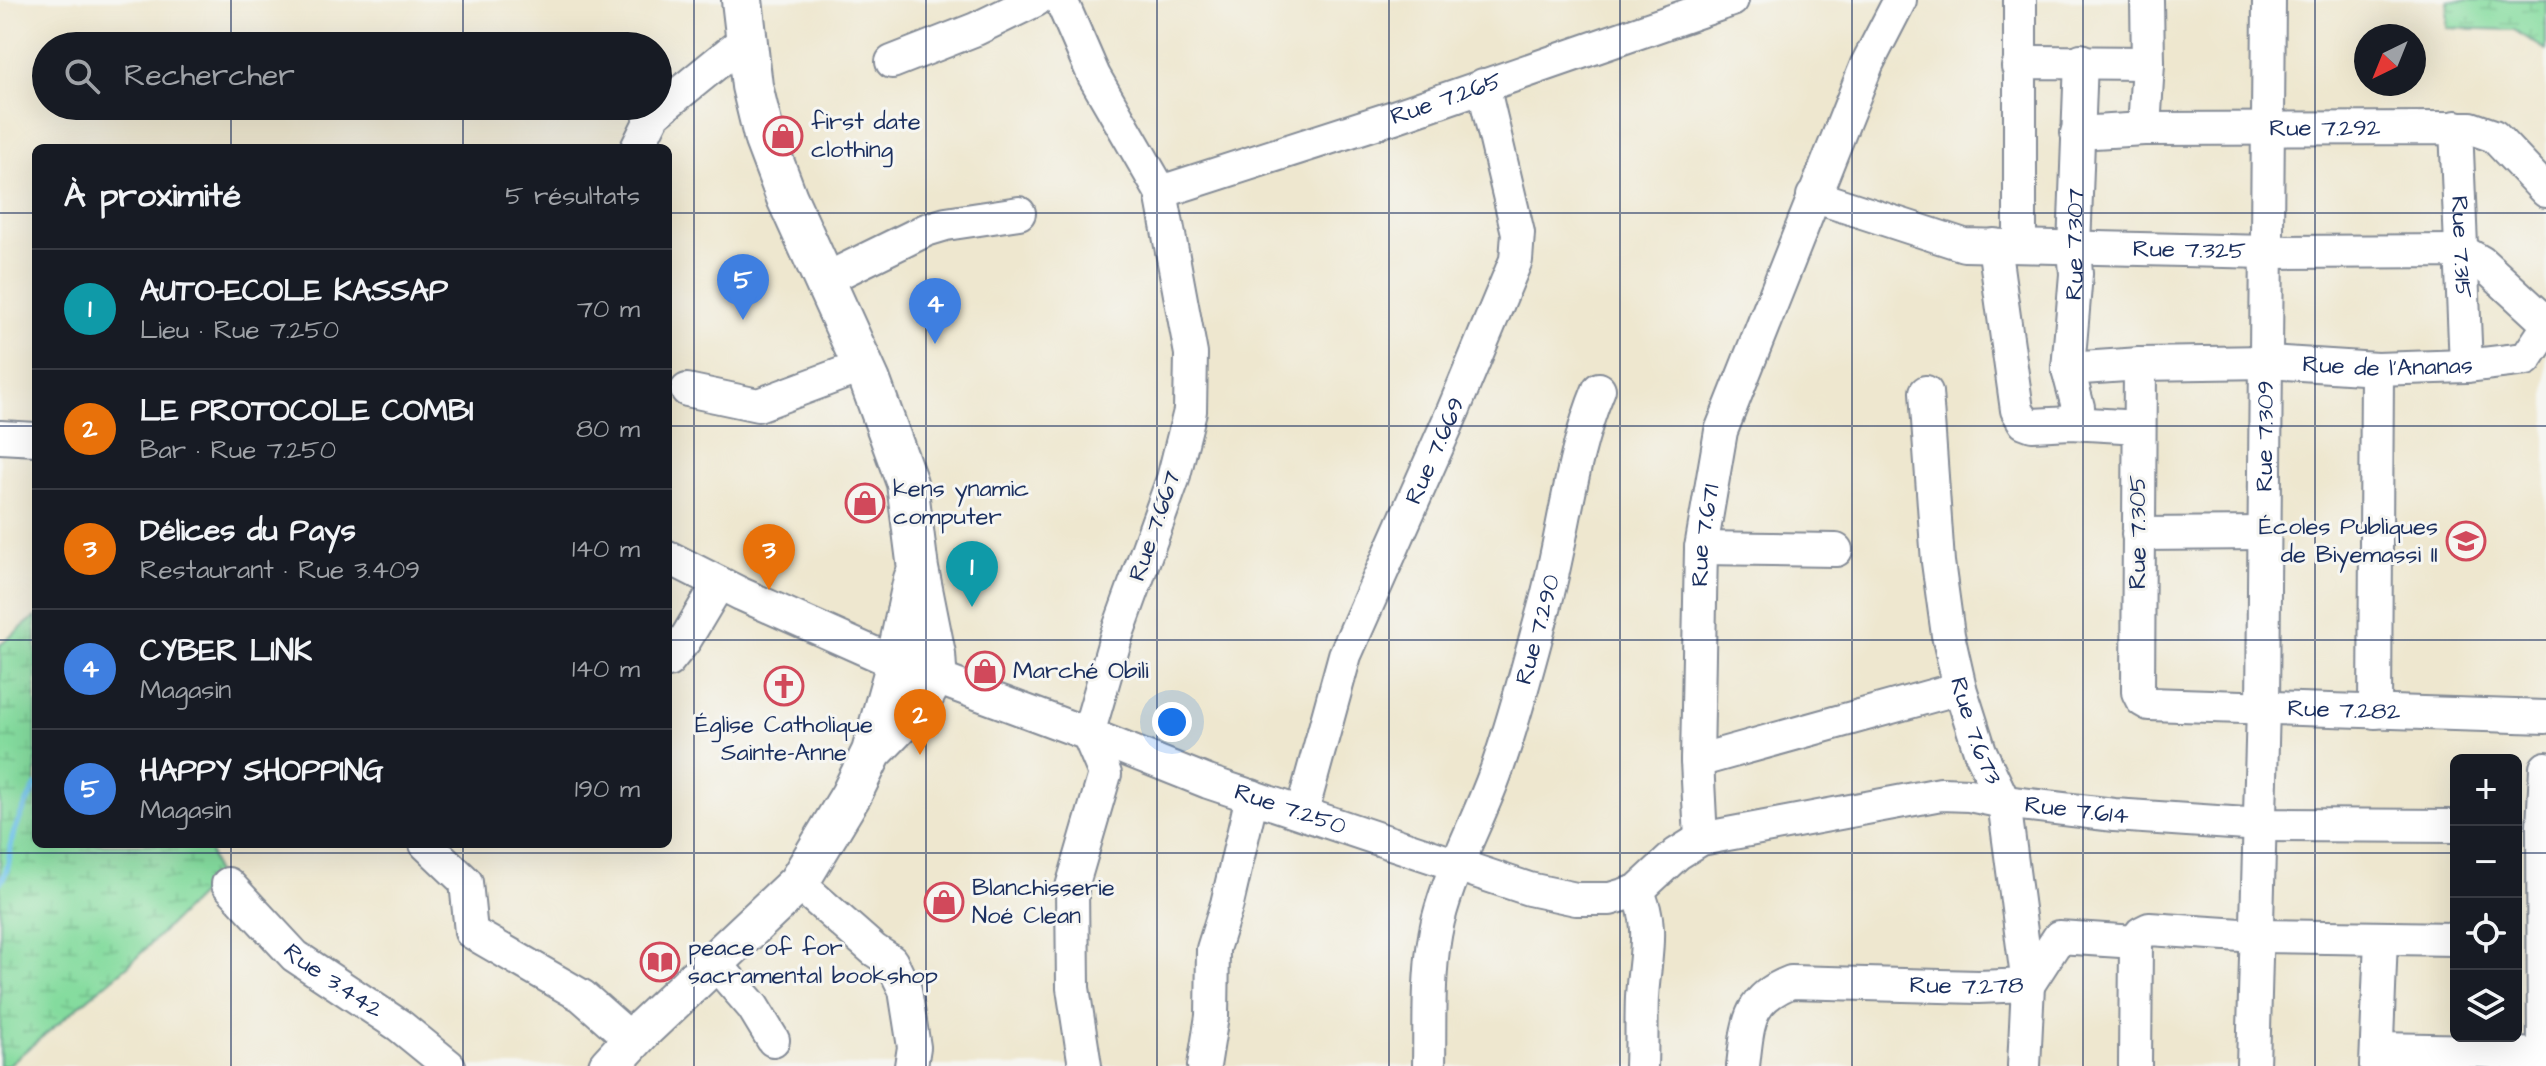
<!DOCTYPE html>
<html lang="fr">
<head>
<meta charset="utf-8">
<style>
	:root { --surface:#171b24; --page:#242831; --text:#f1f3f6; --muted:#9ea1a6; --line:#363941; --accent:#7c3aed }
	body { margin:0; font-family:"Architects Daughter",sans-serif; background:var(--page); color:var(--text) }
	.controls { position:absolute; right:24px; bottom:24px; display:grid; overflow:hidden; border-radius:12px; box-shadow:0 8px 32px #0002 }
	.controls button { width:72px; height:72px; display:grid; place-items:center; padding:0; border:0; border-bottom:2px solid var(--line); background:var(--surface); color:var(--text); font:40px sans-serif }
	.compass { position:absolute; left:2354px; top:24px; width:72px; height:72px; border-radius:50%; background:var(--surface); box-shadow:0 8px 32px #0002; rotate:223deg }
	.you { position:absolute; left:1172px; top:722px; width:28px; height:28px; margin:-20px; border:6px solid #fff; border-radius:50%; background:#1a73e8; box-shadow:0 0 0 12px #1a73e833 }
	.badge { display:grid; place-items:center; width:52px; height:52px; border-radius:50%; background:var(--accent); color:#fff; font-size:26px; font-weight:700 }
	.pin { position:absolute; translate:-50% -66px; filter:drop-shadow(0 2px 4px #0008) }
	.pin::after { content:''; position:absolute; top:42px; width:28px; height:24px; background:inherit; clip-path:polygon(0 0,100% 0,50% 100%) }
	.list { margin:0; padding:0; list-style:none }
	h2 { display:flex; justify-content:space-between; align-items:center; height:104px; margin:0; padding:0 32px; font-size:34px }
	h2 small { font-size:26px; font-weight:400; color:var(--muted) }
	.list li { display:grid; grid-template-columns:52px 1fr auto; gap:24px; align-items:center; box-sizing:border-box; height:120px; padding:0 32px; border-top:2px solid var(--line) }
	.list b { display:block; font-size:30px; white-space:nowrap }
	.list p { margin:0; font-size:26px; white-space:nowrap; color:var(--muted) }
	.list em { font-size:26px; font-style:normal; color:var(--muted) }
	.icon { flex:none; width:44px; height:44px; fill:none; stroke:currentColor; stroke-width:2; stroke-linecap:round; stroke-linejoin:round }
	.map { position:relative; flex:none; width:2546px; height:1066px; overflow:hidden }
	.search { position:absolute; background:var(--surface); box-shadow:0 8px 32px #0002; left:32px; top:32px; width:640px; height:88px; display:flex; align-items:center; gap:20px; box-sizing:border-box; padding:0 28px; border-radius:44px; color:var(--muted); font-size:30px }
	.panel { position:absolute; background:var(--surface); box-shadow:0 8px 32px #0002; left:32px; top:144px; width:640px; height:704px; border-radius:12px }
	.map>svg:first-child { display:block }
	.wetland { fill:url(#wetland-marsh); stroke:#50857e; stroke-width:2 }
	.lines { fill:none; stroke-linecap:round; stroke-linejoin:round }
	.stream { stroke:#6ec3eb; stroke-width:6 }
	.minor-casing { stroke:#848b96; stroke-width:36 }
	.major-casing { stroke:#848b96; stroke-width:44 }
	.minor { stroke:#fff; stroke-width:32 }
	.major { stroke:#fff; stroke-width:40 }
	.grid { fill:none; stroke:#1b2f5e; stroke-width:2; stroke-opacity:0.55 }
	.labels { text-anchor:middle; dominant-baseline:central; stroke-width:6; stroke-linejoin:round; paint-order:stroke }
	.street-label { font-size:24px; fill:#1b2f5e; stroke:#f6f6f2 }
	.poi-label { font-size:24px; fill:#1b2f5e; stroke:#f6f6f2; text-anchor:start }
</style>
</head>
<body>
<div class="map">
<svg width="2546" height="1066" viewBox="0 0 2546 1066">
	<defs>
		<pattern id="wetland-marsh" width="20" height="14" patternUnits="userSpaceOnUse" patternTransform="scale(2)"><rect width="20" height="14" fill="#84db9e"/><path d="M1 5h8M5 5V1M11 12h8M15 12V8" fill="none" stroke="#71bc8a"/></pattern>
	</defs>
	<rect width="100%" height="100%" fill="#f6f6f2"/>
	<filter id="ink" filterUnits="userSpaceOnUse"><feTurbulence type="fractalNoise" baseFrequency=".0125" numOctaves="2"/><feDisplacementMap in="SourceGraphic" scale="16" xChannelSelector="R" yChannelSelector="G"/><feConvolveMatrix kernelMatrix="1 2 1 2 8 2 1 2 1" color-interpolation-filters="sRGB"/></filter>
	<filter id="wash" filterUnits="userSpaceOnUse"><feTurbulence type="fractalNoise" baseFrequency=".006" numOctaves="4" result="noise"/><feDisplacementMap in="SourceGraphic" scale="32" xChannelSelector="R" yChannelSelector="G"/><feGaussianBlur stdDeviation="1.8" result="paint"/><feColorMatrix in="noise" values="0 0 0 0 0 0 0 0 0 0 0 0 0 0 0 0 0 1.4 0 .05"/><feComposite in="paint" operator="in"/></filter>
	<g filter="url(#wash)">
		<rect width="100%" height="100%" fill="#eee7cf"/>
		<path class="wetland" d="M 2448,0 L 2546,0 L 2546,50 L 2514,30 L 2447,28 Z
			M 36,616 L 36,844 L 208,844 L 217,878 L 129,965 L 7,1066 L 0,1066 L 0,645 Z"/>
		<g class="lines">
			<path class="stream" d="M 0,882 C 10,869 8,860 11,845 C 14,828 27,801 36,786"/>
		</g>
	</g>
	<g filter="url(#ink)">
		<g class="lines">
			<g class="minor-casing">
				<g id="minor">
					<path d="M 1061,0 L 1094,76 L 1161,192 L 1191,354 L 1190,411 L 1173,479 L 1117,634 L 1088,734 L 1105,774 L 1072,887 L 1073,988 L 1085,1066"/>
					<path d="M 2020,0 L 2020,245"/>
					<path d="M 892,62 L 976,29 L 1036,0"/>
					<path d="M 2018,67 L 2033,62 L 2148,63"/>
					<path id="s1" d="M 2456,127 L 2466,366"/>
					<path d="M 2144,129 L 2148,63 L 2147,0"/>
					<path id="s2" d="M 2077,133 L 2144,129 L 2471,128 L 2494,136 L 2546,191"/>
					<path d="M 637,148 L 654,114 L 745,40"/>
					<path id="s3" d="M 1161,192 L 1394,117 L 1732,0"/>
					<path id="s4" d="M 1813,196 L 1964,245 L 2267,252 L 2462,251 L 2481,262 L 2546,322"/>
					<path d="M 1994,245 L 2017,410 L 2024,422 L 2032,425 L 2071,423 L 2139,427"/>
					<path d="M 824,280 L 926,230 L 946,224 L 1019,213"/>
					<path id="s5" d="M 2140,364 L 2138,692 L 2142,700 L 2149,704 L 2546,717"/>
					<path id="s6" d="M 2068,369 L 2140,364 L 2268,362 L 2377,369 L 2466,366 L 2526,359 L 2546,329"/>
					<path d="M 687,390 L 758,405 L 863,366"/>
					<path id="s7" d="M 1926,392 L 1938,562 L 1948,635 L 1960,688 L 1980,751 L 2004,802 L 2028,985 L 2024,1066"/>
					<path id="s8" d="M 2071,423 L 2078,407 L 2068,369 L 2076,274 L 2074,248 L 2081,60"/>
					<path d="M 0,437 L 36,439"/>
					<path d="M 2138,534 L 2264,533"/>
					<path d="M 1701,548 L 1836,550"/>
					<path id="s9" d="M 668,557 L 741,594 L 896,663 L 1088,734 L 1208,782 L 1529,889 L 1576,899 L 1610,899 L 1637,891 L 1677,854 L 1701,839 L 1941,794 L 1969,795 L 2004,802 L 2114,815 L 2261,825 L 2456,826"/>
					<path d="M 668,661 L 685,640 L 719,583"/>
					<path d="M 2375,712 L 2377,369"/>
					<path d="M 1697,761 L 1960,688"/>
					<path id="s10" d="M 1302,812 L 1345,655 L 1453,411 L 1516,260 L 1518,233 L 1483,85"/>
					<path id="s11" d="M 1701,839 L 1697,761 L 1701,548 L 1721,431 L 1867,64 L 1900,0"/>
					<path d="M 426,844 L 466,882 L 471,932 L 582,996 L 632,1040"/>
					<path d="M 798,883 L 874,950 L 891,961 L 905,990 L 914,1047 L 911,1066"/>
					<path id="s12" d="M 228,884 L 295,956 L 400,1026 L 449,1066"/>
					<path d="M 1637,891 C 1655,924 1644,961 1642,997 C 1641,1020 1642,1043 1641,1066"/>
					<path d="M 714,962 L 753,1007 L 773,1040"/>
					<path d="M 2377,1049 L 2482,1051 L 2544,1056"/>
					<path d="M 1204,1066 L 1212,1016 L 1213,949 L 1227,904 L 1252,796"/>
					<path id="s13" d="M 1429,1066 C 1430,1018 1427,968 1438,921 C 1452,865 1481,817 1499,763 C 1516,714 1529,662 1543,612 C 1564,538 1569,461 1599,389"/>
					<path id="s14" d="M 1743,1066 C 1748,1024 1747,999 1791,982 L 1978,987 L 2028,985 L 2059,937 L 2136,942 L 2141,933 L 2149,929 L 2257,936 L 2456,939"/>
					<path d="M 2135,1066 L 2136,942"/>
					<path id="s15" d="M 2253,1066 L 2263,707 L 2269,0"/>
					<path d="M 2376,1066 L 2381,938"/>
					<path d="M 2544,1066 L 2543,827 L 2546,768"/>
				</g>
			</g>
			<g class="major-casing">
				<path id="major" d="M 742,0 L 752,86 L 765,140 L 787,198 L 870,381 L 907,483 L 918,569 L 935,654 L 936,669 L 934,677 L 919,704 L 872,752
					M 609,1066 L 642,1030 L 798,883 L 851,795 L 872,752 L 893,677 L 914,579"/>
			</g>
			<use href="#minor" class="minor"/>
			<use href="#major" class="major"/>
		</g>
	</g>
	<path class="grid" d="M 231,0 L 231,46M 463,0 L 463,46M 694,0 L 694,1066M 926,0 L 926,1066M 1157,0 L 1157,1066M 1389,0 L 1389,1066M 1620,0 L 1620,1066M 1852,0 L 1852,1066M 2083,0 L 2083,1066M 2315,0 L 2315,1066M 231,106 L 231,148M 463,106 L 463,148M 0,213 L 36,213M 668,213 L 2546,213M 0,426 L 36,426M 668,426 L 2546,426M 0,640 L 36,640M 668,640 L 2546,640M 231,844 L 231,1066M 463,844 L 463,1066M 0,853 L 2456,853M 2516,853 L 2546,853"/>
	<defs>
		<g id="shop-ring" transform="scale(2)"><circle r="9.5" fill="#f6f6f2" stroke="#d1495b" stroke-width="1.5"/><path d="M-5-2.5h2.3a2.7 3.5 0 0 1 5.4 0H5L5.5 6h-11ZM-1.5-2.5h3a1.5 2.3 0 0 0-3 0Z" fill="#d1495b"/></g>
		<g id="school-ring" transform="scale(2)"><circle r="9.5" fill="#f6f6f2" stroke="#d1495b" stroke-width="1.5"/><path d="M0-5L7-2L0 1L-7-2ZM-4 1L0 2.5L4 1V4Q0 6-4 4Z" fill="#d1495b"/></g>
		<g id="church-ring" transform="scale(2)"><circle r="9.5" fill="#f6f6f2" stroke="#d1495b" stroke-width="1.5"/><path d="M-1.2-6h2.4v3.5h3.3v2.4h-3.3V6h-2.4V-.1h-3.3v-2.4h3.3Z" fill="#d1495b"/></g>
		<g id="library-ring" transform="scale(2)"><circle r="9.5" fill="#f6f6f2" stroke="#d1495b" stroke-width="1.5"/><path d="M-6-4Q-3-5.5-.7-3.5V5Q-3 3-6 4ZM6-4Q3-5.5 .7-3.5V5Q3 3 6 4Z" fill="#d1495b"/></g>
	</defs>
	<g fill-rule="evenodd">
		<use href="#shop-ring" x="783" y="136"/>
		<use href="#shop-ring" x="865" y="503"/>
		<use href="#school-ring" x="2466" y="541"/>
		<use href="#shop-ring" x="985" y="671"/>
		<use href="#church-ring" x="784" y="686"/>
		<use href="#shop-ring" x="944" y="902"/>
		<use href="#library-ring" x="660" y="962"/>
	</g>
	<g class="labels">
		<g class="street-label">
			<text stroke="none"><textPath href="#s3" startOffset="300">Rue 7.265</textPath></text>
			<text stroke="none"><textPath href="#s2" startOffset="248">Rue 7.292</textPath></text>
			<text stroke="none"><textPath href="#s8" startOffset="182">Rue 7.307</textPath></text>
			<text stroke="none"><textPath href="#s1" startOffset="120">Rue 7.315</textPath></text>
			<text stroke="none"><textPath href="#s4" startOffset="384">Rue 7.325</textPath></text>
			<text stroke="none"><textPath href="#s6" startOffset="320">Rue de l'Ananas</textPath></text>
			<text stroke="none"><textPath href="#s15" startOffset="630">Rue 7.309</textPath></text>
			<text stroke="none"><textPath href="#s10" startOffset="386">Rue 7.669</textPath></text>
			<text transform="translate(1155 526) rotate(-71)">Rue 7.667</text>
			<text transform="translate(2138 532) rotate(-90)">Rue 7.305</text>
			<text stroke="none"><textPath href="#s11" startOffset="304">Rue 7.671</textPath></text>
			<text stroke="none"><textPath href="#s13" startOffset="454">Rue 7.290</textPath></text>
			<text stroke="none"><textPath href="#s5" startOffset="540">Rue 7.282</textPath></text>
			<text stroke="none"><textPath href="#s7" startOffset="344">Rue 7.673</textPath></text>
			<text stroke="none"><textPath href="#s9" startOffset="672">Rue 7.250</textPath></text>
			<text stroke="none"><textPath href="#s9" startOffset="1498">Rue 7.614</textPath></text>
			<text stroke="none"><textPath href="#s12" startOffset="144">Rue 3.442</textPath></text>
			<text stroke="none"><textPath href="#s14" startOffset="280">Rue 7.278</textPath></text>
		</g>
		<g class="poi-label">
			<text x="811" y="122">first date<tspan x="811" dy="28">clothing</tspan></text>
			<text x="893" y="489">kens ynamic<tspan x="893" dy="28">computer</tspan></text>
			<text x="2438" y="527" text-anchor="end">Écoles Publiques<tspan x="2438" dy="28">de Biyemassi II</tspan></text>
			<text x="1013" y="671">Marché Obili</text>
			<text x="784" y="725" text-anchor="middle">Église Catholique<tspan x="784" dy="28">Sainte-Anne</tspan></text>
			<text x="972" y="888">Blanchisserie<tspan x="972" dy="28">Noé Clean</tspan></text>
			<text x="688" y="948">peace of for<tspan x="688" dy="28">sacramental bookshop</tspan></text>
		</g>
	</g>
</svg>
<div class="controls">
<button>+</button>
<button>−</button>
<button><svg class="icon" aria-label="locate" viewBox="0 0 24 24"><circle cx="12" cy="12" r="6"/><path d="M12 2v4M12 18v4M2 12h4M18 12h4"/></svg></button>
<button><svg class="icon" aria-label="layers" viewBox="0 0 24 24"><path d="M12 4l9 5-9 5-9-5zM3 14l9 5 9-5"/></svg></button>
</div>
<svg class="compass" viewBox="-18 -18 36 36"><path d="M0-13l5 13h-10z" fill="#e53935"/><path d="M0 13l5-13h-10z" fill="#9ea1a6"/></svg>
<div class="you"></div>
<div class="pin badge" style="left:972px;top:607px;background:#0f9aa8">1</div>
<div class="pin badge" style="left:920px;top:755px;background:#e8710a">2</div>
<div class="pin badge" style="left:769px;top:590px;background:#e8710a">3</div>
<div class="pin badge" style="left:935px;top:344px;background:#3f7fe0">4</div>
<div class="pin badge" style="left:743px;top:320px;background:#3f7fe0">5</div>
<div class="search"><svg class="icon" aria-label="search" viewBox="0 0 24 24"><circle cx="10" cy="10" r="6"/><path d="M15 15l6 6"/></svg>Rechercher</div>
<section class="panel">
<h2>À proximité<small>5 résultats</small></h2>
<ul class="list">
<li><span class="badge" style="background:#0f9aa8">1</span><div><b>AUTO-ECOLE KASSAP</b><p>Lieu · Rue 7.250</p></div><em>70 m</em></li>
<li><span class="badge" style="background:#e8710a">2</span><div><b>LE PROTOCOLE COMBI</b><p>Bar · Rue 7.250</p></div><em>80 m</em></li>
<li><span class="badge" style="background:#e8710a">3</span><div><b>Délices du Pays</b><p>Restaurant · Rue 3.409</p></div><em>140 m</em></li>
<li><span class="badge" style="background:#3f7fe0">4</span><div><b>CYBER LINK</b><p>Magasin</p></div><em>140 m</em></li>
<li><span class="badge" style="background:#3f7fe0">5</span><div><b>HAPPY SHOPPING</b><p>Magasin</p></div><em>190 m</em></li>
</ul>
</section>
</div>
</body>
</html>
